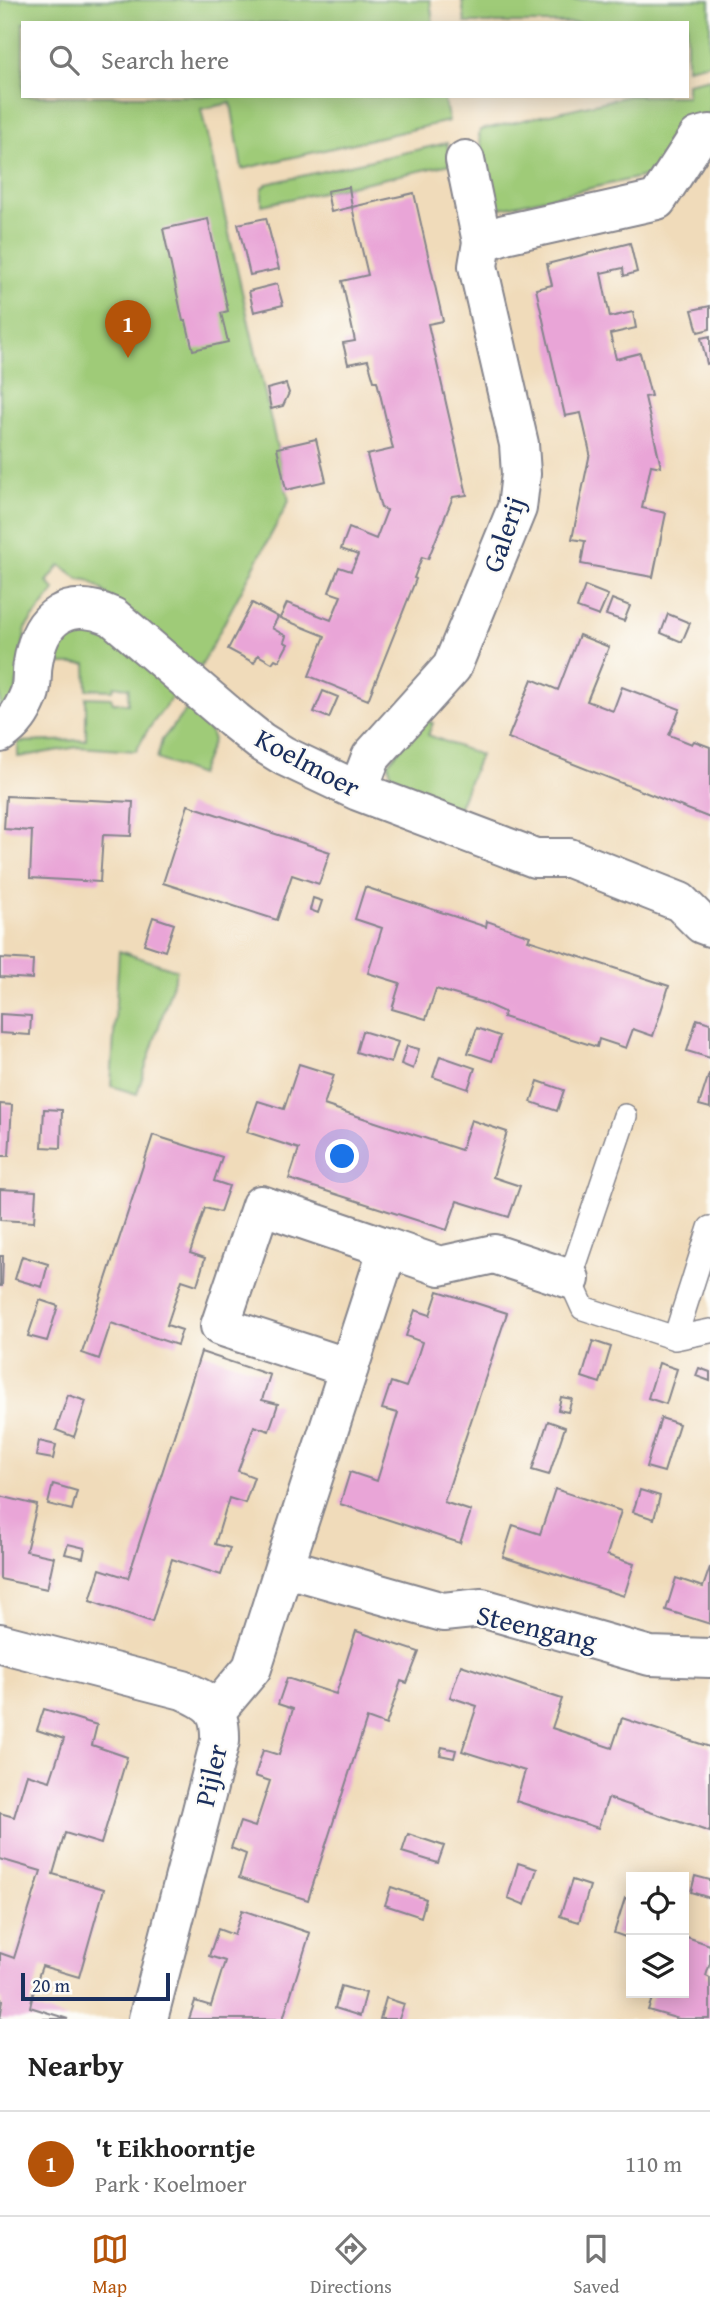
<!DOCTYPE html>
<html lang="en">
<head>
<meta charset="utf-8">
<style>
	:root { --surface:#fff; --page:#f6f6f6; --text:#222; --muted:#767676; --line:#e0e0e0; --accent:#b45309 }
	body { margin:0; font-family:"Gentium Book Plus",serif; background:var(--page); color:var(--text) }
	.controls { position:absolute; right:21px; bottom:21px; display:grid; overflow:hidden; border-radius:0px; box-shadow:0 4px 18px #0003 }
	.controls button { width:63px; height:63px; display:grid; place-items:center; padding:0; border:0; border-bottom:2px solid var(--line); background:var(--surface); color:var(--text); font:35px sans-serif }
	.scale { position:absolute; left:21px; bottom:18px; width:149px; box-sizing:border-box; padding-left:7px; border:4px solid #1b2f5e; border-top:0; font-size:19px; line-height:24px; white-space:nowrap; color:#1b2f5e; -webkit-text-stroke:5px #fdfcf7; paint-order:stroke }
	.you { position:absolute; left:343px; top:1157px; width:24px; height:24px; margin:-18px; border:5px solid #fff; border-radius:50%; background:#1a73e8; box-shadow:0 0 0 10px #1a73e833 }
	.badge { display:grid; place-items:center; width:46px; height:46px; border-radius:50%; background:var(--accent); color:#fff; font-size:23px; font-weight:700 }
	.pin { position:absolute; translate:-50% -58px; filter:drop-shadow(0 2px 4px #0008) }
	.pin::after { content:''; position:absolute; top:37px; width:24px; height:21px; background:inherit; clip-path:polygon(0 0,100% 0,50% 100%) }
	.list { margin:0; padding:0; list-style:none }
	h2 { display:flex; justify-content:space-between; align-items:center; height:91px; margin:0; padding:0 28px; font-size:30px }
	h2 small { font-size:23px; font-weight:400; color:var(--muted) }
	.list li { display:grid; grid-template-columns:46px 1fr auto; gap:21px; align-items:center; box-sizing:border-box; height:105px; padding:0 28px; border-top:2px solid var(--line) }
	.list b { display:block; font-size:26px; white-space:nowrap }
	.list p { margin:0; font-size:23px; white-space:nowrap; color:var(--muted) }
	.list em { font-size:23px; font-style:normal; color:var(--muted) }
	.icon { flex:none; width:38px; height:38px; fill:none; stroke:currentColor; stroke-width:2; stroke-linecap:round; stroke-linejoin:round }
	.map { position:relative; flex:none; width:710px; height:2019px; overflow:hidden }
	.search { position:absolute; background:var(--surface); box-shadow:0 4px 18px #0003; left:21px; right:21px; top:21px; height:77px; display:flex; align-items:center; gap:18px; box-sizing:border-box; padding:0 24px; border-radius:0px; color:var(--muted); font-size:26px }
	.sheet { height:196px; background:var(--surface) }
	nav { display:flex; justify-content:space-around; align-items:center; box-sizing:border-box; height:98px; border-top:2px solid var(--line); background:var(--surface); font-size:19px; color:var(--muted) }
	nav a { display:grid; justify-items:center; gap:4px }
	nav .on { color:var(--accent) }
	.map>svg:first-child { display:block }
	.green { fill:#9fcb78; stroke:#5d7d6b; stroke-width:2 }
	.building { fill:#e9a5d7 }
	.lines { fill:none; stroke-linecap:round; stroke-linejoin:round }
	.lane-casing { stroke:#86858c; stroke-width:26 }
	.street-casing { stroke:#86858c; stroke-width:42 }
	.lane { stroke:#fff; stroke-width:23 }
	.street { stroke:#fff; stroke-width:38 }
	.labels { text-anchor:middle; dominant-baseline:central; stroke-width:5; stroke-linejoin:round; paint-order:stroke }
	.street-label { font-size:28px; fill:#1b2f5e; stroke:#fdfcf7 }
</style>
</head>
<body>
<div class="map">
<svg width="710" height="2019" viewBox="0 0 710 2019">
	<rect width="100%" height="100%" fill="#fdfcf7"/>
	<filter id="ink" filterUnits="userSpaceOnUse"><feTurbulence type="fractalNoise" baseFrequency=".0143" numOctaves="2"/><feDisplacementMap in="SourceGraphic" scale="14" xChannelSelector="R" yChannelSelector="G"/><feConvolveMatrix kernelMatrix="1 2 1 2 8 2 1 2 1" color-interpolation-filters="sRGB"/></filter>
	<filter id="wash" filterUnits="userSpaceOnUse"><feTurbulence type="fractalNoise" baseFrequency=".00686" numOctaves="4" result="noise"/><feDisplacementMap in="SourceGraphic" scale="28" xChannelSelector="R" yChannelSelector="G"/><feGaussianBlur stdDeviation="1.57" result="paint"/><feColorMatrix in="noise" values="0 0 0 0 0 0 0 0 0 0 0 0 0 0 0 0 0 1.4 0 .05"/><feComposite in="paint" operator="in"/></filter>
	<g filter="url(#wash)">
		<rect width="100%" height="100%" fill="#f0dbba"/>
		<path class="green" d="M 0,0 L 430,0 L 433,23 L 23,23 L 23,96 L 443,96 L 449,121 L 242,169 L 231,103 L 201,109 L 289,501 L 199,670 L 131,616 L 101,589 L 88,580 L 79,579 L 60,565 L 47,582 L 55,590 L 26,627 L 15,699 L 0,710 Z
			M 462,0 L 710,0 L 710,63 L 687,68 L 687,23 L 465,23 Z
			M 710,78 L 710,115 L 687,119 L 654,174 L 497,209 L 479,136 L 480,130 L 628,96 L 687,96 L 687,83 Z
			M 447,143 L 451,164 L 262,205 L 262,187 L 266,186 L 266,184 Z
			M 90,628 L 99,630 L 172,685 L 173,696 L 147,731 L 136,751 L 78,747 L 18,757 L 18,742 L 86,740 L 86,697 L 111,698 L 113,702 L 128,704 L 129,688 L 114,686 L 113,690 L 87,689 L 86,664 L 49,664 C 58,641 63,631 90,628 Z
			M 197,709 L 204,715 L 213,740 L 199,775 L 157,759 L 162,740 L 186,710 Z
			M 425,720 L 433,723 L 428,735 L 480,755 L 458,809 L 394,783 L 388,763 Z
			M 119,951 L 177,970 L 137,1094 L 111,1086 Z"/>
		<g id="blocks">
			<path class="building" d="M 349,187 L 352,207 L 414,193 L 443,321 L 428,324 L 467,495 L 453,497 L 428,559 L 422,557 L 414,578 L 416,579 L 368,700 L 309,676 L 325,636 L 280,618 L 287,603 L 331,620 L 341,596 L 329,592 L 339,567 L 351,571 L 358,555 L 341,549 L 349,528 L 376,539 L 387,510 L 381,508 L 367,455 L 393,449 L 377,381 L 374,381 L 368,360 L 348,364 L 343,343 L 355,341 L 342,281 L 368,275 L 352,207 L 331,212 L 327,191 Z
				M 266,218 L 279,269 L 250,275 L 238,224 Z
				M 208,219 L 228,311 L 221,313 L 228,342 L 193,350 L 186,321 L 183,321 L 163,229 Z
				M 630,243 L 637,272 L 624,276 L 623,268 L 601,273 L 610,317 L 633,312 L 636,328 L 610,334 L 616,359 L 640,353 L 651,396 L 645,397 L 661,467 L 651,465 L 642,508 L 666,513 L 653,577 L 581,564 L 585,541 L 572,539 L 590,453 L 581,413 L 565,416 L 536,289 L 552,285 L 547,264 Z
				M 277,284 L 283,305 L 254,312 L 249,291 Z
				M 710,306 L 710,329 L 698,332 L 692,310 Z
				M 710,336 L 710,363 L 707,364 L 701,338 Z
				M 286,384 L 289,393 L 283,406 L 271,409 L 267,389 Z
				M 316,439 L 326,481 L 286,490 L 277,448 Z
				M 585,586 L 608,595 L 599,616 L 577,608 Z
				M 612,599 L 630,606 L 624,621 L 606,615 Z
				M 252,603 L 278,617 L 272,628 L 286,636 L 284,642 L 288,644 L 279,661 L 275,659 L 272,663 L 258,655 L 254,663 L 228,649 Z
				M 668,614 L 690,623 L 682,642 L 661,633 Z
				M 579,635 L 609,647 L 587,701 L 613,711 L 622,687 L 680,709 L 669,735 L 692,744 L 694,741 L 710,747 L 710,818 L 508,738 L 532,679 L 558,690 Z
				M 323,691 L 338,697 L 329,718 L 314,712 Z
				M 6,796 L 133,802 L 131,836 L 103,835 L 100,882 L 30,878 L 32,831 L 4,829 Z
				M 188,805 L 330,852 L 319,884 L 292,875 L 277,920 L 163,883 Z
				M 365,887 L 486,927 L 487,921 L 530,936 L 528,940 L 669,986 L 653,1036 L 633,1029 L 626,1048 L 599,1039 L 597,1047 L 503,1017 L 504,1012 L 484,1003 L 436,989 L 426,1019 L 392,1009 L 400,983 L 368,973 L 382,928 L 355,919 Z
				M 313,898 L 322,901 L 318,913 L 310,910 Z
				M 153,917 L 174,924 L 165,951 L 144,944 Z
				M 0,958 L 33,960 L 32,979 L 0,977 Z
				M 0,1014 L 31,1016 L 30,1035 L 0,1033 Z
				M 697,1019 L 710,1023 L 710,1058 L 687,1051 Z
				M 477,1028 L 500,1036 L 492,1061 L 468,1053 Z
				M 362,1031 L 398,1042 L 391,1063 L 356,1052 Z
				M 407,1046 L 419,1049 L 413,1069 L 401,1064 Z
				M 440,1056 L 475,1068 L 468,1089 L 433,1077 Z
				M 299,1064 L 334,1075 L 324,1105 L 354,1115 L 461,1150 L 471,1120 L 507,1132 L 493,1177 L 520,1186 L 509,1217 L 457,1201 L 447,1230 L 289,1179 L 299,1149 L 247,1132 L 258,1101 L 284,1109 Z
				M 709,1074 L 710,1074 L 710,1108 L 699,1105 Z
				M 538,1081 L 564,1090 L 557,1111 L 531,1102 Z
				M 0,1104 L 12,1105 L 9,1156 L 0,1156 Z
				M 44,1109 L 62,1110 L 61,1148 L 42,1147 Z
				M 153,1135 L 222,1157 L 214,1181 L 229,1186 L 220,1212 L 205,1208 L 190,1253 L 205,1258 L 197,1285 L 182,1280 L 167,1325 L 182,1330 L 177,1345 L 111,1323 L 99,1359 L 82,1353 Z
				M 0,1189 L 36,1191 L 34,1222 L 0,1220 Z
				M 0,1256 L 3,1256 L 2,1286 L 0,1286 Z
				M 22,1256 L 48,1264 L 42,1287 L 15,1279 Z
				M 438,1291 L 507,1313 L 444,1502 L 471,1511 L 460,1543 L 340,1504 L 350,1472 L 377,1481 L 398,1413 L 382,1409 L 391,1382 L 406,1387 L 415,1364 L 422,1342 L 406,1336 L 415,1310 L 430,1315 Z
				M 40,1300 L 58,1306 L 47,1341 L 28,1336 Z
				M 593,1341 L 611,1347 L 600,1383 L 582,1377 Z
				M 201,1352 L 270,1375 L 262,1400 L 278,1404 L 269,1431 L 254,1426 L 246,1449 L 238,1471 L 254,1477 L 245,1503 L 229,1498 L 215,1544 L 230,1548 L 221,1575 L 172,1559 L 152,1622 L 90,1601 L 100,1569 L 128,1578 Z
				M 659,1363 L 677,1369 L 666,1404 L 648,1398 Z
				M 699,1368 L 710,1372 L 710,1381 L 696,1376 Z
				M 68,1395 L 86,1401 L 74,1437 L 56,1430 Z
				M 561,1397 L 572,1399 L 568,1412 L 558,1410 Z
				M 661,1418 L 679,1424 L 664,1472 L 646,1467 Z
				M 548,1421 L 565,1427 L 549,1475 L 532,1470 Z
				M 39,1441 L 56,1445 L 53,1459 L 36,1456 Z
				M 53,1484 L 77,1491 L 72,1510 L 48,1504 Z
				M 555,1489 L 621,1511 L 607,1555 L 634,1564 L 624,1596 L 503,1557 L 513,1525 L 540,1534 Z
				M 640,1490 L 660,1496 L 654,1519 L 633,1512 Z
				M 0,1496 L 37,1505 L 26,1551 L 54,1557 L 47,1589 L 0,1579 Z
				M 68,1544 L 85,1548 L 83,1558 L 65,1554 Z
				M 710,1567 L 710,1624 L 666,1610 L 676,1578 L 703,1587 Z
				M 356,1631 L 419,1652 L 407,1683 L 401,1681 L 386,1725 L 367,1718 L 308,1900 L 239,1878 L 246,1854 L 231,1848 L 240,1822 L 255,1827 L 270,1781 L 255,1776 L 263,1750 L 279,1755 L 293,1709 L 278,1704 L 287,1678 L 336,1694 Z
				M 461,1665 L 562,1699 L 552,1728 L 612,1748 L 622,1718 L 710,1747 L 710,1832 L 608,1798 L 598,1828 L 516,1801 L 525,1771 L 462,1751 L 477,1706 L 450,1697 Z
				M 44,1709 L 97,1725 L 92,1745 L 127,1757 L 101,1844 L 65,1833 L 53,1874 L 104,1889 L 79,1977 L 42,1966 L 35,1986 L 30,2007 L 68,2019 L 0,2019 L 3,2000 L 0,1999 L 0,1953 L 14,1958 L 41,1871 L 0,1859 L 0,1813 L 14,1817 L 27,1774 L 50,1781 L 64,1739 L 37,1730 Z
				M 442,1747 L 456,1750 L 454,1758 L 440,1755 Z
				M 408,1834 L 444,1846 L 438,1863 L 402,1852 Z
				M 518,1863 L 537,1869 L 525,1905 L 508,1898 Z
				M 695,1876 L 710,1880 L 710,1898 L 691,1892 Z
				M 572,1880 L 590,1886 L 579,1922 L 560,1916 Z
				M 391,1887 L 426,1899 L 421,1917 L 385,1905 Z
				M 625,1898 L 631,1900 L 631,1939 L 614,1933 Z
				M 242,1910 L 310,1933 L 283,2019 L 189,2019 L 195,2001 L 211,2006 L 225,1961 L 209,1956 L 218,1929 L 234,1935 Z
				M 684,1936 L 710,1945 L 710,1963 L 706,1976 L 710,1978 L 710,2019 L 679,2019 L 648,2010 L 654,1993 L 684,1993 Z
				M 341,1986 L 366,1993 L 360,2016 L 335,2008 Z
				M 386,1998 L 404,2004 L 399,2019 L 380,2019 Z"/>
		</g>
	</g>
	<g filter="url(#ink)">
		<use href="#blocks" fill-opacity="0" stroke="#86858c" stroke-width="2"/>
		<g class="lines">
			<g class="lane-casing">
				<path id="lane" d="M 625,1116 L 570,1279 L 583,1308 L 675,1338 L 710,1331
					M 675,1338 L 710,1228"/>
			</g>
			<g class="street-casing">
				<path id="street" d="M 482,242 L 505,234 L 657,200 L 698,137 L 710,134
					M 0,733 C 15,723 22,712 29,695 C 33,685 31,673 33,663 C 40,615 69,597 113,617 L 235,721 L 260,741 L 284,756 L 358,791 L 535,858 L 569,858 L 680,902 L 702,924 L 710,927
					M 358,791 L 371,757 L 452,667 L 517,508 L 521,474 L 519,444 L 478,266 L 482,242 L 465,160
					M 570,1279 L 494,1254 L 440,1266 L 388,1248 L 284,1567 L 443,1612 L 482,1608 L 650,1656 L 710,1658
					M 349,1368 L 220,1326 L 261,1205 L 388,1248
					M 0,1643 L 183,1690 C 211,1703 221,1708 220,1741 L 148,2019
					M 216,1711 L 252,1668 L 284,1567"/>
			</g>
			<use href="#lane" class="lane"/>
			<use href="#street" class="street"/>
		</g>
	</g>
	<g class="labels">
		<g class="street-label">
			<text transform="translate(503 534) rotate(-71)">Galerij</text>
			<text transform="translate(308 762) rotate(28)">Koelmoer</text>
			<text transform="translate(537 1627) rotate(13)">Steengang</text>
			<text transform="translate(210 1775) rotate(-77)">Pijler</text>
		</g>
	</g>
</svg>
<div class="controls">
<button><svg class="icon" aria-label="locate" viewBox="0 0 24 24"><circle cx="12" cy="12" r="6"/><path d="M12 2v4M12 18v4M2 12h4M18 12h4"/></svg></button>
<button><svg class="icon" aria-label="layers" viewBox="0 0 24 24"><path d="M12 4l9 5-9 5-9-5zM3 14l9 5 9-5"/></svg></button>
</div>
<div class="scale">20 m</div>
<div class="you"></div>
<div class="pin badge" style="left:128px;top:358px">1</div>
<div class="search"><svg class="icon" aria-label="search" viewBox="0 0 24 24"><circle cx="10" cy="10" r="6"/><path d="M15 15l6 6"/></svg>Search here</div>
</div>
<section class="sheet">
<h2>Nearby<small></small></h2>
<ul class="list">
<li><span class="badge">1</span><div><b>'t Eikhoorntje</b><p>Park · Koelmoer</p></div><em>110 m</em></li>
</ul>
</section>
<nav>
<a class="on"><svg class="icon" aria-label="map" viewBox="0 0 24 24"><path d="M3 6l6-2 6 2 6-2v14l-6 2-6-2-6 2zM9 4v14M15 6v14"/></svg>Map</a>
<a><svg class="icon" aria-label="directions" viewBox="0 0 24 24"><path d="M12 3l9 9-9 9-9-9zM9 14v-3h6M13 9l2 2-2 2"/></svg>Directions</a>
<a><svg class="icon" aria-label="saved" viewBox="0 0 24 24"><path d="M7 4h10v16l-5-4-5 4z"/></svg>Saved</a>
</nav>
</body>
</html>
